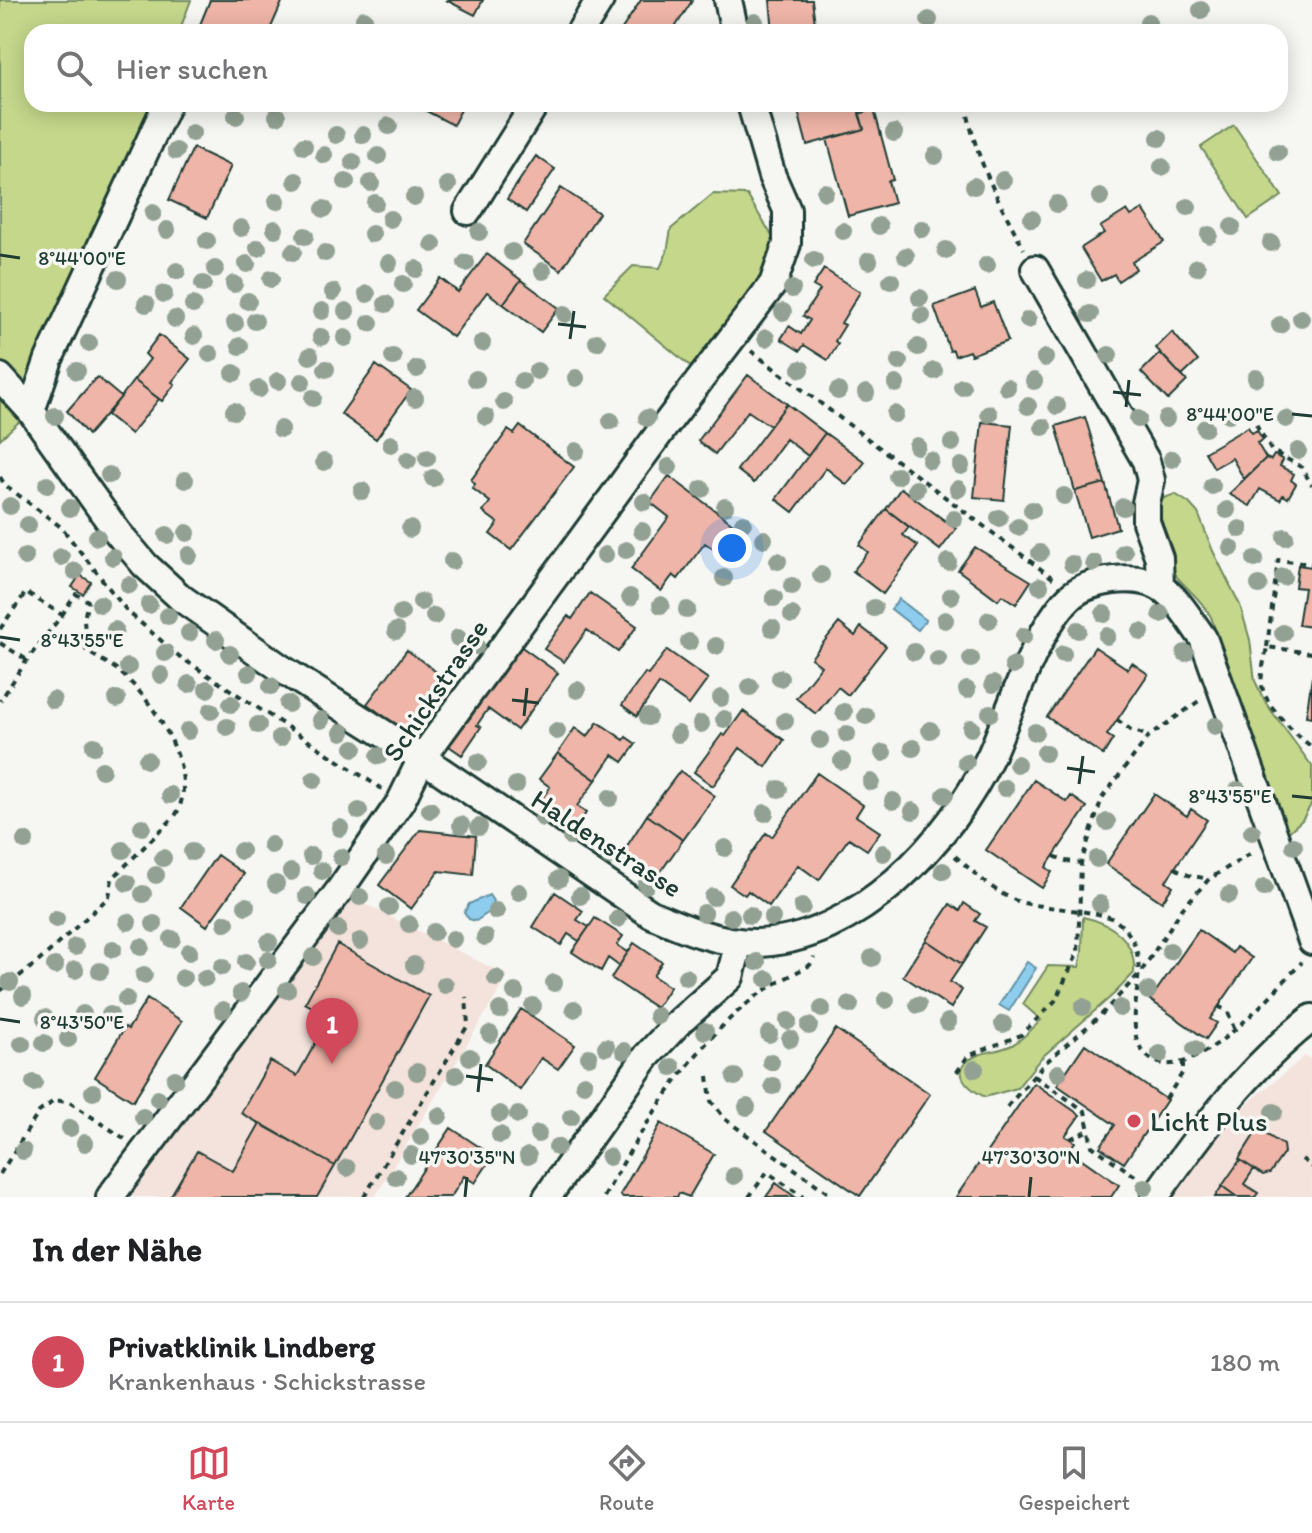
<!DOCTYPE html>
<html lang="de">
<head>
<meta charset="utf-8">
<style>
	:root { --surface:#fff; --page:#f6f6f6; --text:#202124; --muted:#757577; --line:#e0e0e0; --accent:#d1495b }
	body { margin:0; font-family:Itim,sans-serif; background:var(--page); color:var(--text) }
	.you { position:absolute; left:732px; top:548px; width:28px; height:28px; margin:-20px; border:6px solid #fff; border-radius:50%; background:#1a73e8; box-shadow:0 0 0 12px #1a73e833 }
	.badge { display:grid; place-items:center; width:52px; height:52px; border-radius:50%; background:var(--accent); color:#fff; font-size:26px; font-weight:700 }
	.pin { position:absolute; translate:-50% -66px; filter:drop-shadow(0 2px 4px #0008) }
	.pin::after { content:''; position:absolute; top:42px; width:28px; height:24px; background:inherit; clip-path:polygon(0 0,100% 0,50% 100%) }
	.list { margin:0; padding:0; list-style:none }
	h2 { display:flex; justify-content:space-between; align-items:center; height:104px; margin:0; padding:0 32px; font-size:34px }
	h2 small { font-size:26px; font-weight:400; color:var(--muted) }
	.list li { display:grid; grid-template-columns:52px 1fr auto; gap:24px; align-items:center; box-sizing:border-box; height:120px; padding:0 32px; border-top:2px solid var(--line) }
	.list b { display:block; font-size:30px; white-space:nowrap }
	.list p { margin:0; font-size:26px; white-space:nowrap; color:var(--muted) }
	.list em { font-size:26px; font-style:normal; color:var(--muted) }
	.icon { flex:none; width:44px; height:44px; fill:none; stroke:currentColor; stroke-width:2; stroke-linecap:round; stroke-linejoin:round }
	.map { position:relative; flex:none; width:1312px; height:1197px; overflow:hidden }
	.search { position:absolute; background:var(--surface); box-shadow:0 4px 20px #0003; left:24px; right:24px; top:24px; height:88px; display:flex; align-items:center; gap:20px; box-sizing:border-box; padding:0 28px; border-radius:24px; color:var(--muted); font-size:30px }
	.sheet { height:224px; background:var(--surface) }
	nav { display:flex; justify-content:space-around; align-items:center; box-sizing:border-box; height:112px; border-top:2px solid var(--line); background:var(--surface); font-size:22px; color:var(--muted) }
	nav a { display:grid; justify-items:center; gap:4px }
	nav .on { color:var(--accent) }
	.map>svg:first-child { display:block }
	.built { fill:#f4e2dc }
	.green { fill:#c5d78b; stroke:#728a60; stroke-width:2 }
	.water { fill:#8fcdef; stroke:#6293a4; stroke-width:2 }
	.building { fill:#efb5a8; stroke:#1f3d34; stroke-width:2 }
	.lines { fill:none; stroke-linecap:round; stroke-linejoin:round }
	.minor-casing { stroke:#1f3d34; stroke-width:32 }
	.path { stroke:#1f3d34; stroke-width:4; stroke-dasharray:6 6; stroke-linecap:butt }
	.minor { stroke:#f6f6f2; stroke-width:26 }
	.tree { fill:#92a193 }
	.ticks { fill:none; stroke:#1f3d34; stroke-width:3 }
	.poi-dot { fill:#d1495b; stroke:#f6f6f2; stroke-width:3 }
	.labels { text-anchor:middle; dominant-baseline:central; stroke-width:7; stroke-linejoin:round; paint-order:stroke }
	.street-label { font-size:28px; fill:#1f3d34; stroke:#f6f6f2 }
	.poi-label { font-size:28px; fill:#1f3d34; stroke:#f6f6f2; text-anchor:start }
	.ticks-label { font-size:20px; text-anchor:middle; fill:#1f3d34; stroke:#f6f6f2; stroke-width:7; stroke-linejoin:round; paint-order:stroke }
</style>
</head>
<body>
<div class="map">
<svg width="1312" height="1197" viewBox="0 0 1312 1197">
	<rect width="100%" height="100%" fill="#f6f6f2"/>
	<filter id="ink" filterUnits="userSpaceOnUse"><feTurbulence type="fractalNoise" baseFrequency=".0125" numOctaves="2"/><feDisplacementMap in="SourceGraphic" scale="16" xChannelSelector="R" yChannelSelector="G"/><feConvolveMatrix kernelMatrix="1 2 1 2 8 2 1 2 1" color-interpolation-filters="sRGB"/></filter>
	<g filter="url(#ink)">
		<path class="built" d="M 339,891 L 508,976 L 375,1197 L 110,1197 Z
			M 1305,1056 L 1312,1060 L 1312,1197 L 1172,1197 L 1207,1149 L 1247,1104 Z"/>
		<path class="green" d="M 0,0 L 191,0 L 179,32 L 32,32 L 32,104 L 153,104 L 97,255 L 31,411 L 0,439 Z
			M 1234,125 L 1282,196 L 1248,219 L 1201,147 Z
			M 713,194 L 747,195 L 774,239 C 764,290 725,329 695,370 L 604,295 L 633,266 L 660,268 L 667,252 L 671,229 Z
			M 1175,494 L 1189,503 L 1198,513 L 1213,551 L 1240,605 L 1250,640 L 1255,681 L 1265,702 L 1312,766 L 1312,803 L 1302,820 L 1285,835 L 1211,617 C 1202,600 1189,591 1177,577 C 1164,560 1161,530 1156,509 L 1164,498 Z
			M 1083,917 C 1112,923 1136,940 1134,973 L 1114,994 L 1041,1058 L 1017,1088 L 985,1097 C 962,1085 948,1066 981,1054 C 991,1051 1002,1050 1012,1045 C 1023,1039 1032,1029 1041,1020 L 1023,1004 L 1048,966 L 1079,967 L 1082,953 Z"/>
		<path class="water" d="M 899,599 L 926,620 L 918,630 L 891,609 Z
			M 489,895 L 493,901 L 489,912 L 476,921 L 469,919 L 464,913 L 469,904 Z
			M 1027,962 L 1036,968 L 1009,1011 L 999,1005 Z"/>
		<path class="building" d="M 210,0 L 283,0 L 269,32 L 197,32 Z
			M 446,0 L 483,0 L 475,15 Z
			M 641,0 L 690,0 L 692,1 L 672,32 L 620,32 Z
			M 770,0 L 812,0 L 816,32 L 773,32 Z
			M 413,104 L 464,104 L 453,125 Z
			M 808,104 L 857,104 L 864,129 L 807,145 L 797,107 Z
			M 874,109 L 893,180 L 888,181 L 894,203 L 848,216 L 827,139 L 864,129 L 859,114 Z
			M 193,148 L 231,166 L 207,218 L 169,200 Z
			M 536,156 L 555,169 L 526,212 L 507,199 Z
			M 561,188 L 599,213 L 561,270 L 523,244 Z
			M 1143,209 L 1164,242 L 1132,262 L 1136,269 L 1118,281 L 1114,274 L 1101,281 L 1081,248 L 1104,233 L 1100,227 L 1127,210 L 1131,216 Z
			M 487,254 L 521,280 L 503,304 L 487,292 L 453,337 L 416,310 L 440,278 L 458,292 Z
			M 824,269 L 860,292 L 841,323 L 845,325 L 835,341 L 838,344 L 828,360 L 804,345 L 800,351 L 781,339 L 789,326 L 801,334 L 810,320 L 803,316 L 820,290 L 813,286 Z
			M 521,280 L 559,308 L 541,332 L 503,304 Z
			M 975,291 L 981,307 L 993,302 L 1008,341 L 971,355 L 969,351 L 955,356 L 953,350 L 950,351 L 934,306 Z
			M 1172,332 L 1198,361 L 1182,376 L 1156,348 Z
			M 159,335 L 190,359 L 172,382 L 175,384 L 162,401 L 134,380 L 150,359 L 145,354 Z
			M 1160,353 L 1187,381 L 1168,400 L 1141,372 Z
			M 376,365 L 411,390 L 376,439 L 341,414 Z
			M 748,375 L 787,404 L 770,426 L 748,411 L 715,454 L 698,441 Z
			M 97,377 L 121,397 L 88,435 L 67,411 Z
			M 134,380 L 159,399 L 131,434 L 107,415 Z
			M 787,404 L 825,433 L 808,456 L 786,439 L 754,483 L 737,470 Z
			M 1085,417 L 1105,483 L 1075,491 L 1056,426 Z
			M 982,422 L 1012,425 L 1004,500 L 974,497 Z
			M 520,426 L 574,467 L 511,550 L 490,534 L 498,523 L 483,512 L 490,502 L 472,488 L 475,484 L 471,480 L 508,430 L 514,434 Z
			M 1248,427 L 1252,433 L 1257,430 L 1263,440 L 1257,443 L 1266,458 L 1244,479 L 1232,458 L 1214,468 L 1205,452 Z
			M 825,433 L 865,462 L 847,485 L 826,468 L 793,512 L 776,499 Z
			M 1274,455 L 1283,460 L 1280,466 L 1294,474 L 1291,480 L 1296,484 L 1288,498 L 1283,495 L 1280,500 L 1260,489 L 1250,506 L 1229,494 L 1266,458 L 1271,460 Z
			M 669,476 L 733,524 L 715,550 L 705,543 L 678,579 L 673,575 L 661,591 L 631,569 L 669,517 L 650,502 Z
			M 1105,483 L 1118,528 L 1089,537 L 1075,491 Z
			M 901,488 L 956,529 L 940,550 L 886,509 Z
			M 886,509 L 909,527 L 903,535 L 918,546 L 883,594 L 853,571 L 868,552 L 859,545 Z
			M 975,547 L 1031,581 L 1016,604 L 1002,595 L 998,600 L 958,570 Z
			M 1298,565 L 1312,567 L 1312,627 L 1298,625 L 1304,588 L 1295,587 Z
			M 80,575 L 91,582 L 83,594 L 72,587 Z
			M 590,593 L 637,626 L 618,652 L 587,630 L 564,662 L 544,649 L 568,616 L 572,619 Z
			M 839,623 L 855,636 L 861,627 L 886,646 L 848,695 L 838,687 L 816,714 L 796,698 L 821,666 L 811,658 Z
			M 516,643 L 558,673 L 517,730 L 488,709 L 477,725 L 481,727 L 462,755 L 446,744 L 465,716 L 469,719 L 480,703 L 475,699 Z
			M 1095,647 L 1128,669 L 1132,663 L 1148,674 L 1107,735 L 1113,739 L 1103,755 L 1047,717 Z
			M 407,650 L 447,680 L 408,734 L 367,704 Z
			M 667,650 L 708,679 L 689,705 L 659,684 L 637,716 L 622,705 L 645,673 L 648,675 Z
			M 1312,677 L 1312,717 L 1306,716 Z
			M 743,711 L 784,740 L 766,767 L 740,748 L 713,786 L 694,772 L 722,734 L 725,736 Z
			M 598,722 L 624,740 L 626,737 L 636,744 L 623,762 L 613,755 L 596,780 L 558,753 L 575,728 L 587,737 Z
			M 558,753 L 596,780 L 577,806 L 586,813 L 576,827 L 540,801 L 550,787 L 539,779 Z
			M 680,771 L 715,796 L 683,840 L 647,815 Z
			M 817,773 L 863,805 L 856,816 L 880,832 L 867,850 L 849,838 L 819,880 L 798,865 L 769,906 L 748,891 L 745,895 L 730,885 L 766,833 L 772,837 Z
			M 1034,780 L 1067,802 L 1071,796 L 1087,807 L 1046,867 L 1052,872 L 1042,888 L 986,850 Z
			M 1154,794 L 1187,816 L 1191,809 L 1207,820 L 1166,881 L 1173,886 L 1162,902 L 1106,864 Z
			M 647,815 L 683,840 L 654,881 L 620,857 Z
			M 420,830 L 476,836 L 473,875 L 439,871 L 411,909 L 379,885 Z
			M 217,855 L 244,874 L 207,926 L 181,907 Z
			M 555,892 L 583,911 L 577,920 L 589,927 L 579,941 L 568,934 L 561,945 L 533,927 Z
			M 964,903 L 980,914 L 975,921 L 986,927 L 962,964 L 926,940 L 950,904 L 960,911 Z
			M 595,918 L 623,936 L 617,945 L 628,952 L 619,966 L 608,958 L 601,971 L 572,952 Z
			M 1199,930 L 1232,953 L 1236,947 L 1252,958 L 1210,1019 L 1217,1023 L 1206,1039 L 1150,1000 Z
			M 926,940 L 962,964 L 950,982 L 962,990 L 951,1008 L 903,976 Z
			M 634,943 L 662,962 L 653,976 L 670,987 L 656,1008 L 611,978 Z
			M 337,944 L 429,996 L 335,1166 L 241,1113 L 270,1061 L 297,1076 L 330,1017 L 305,1003 Z
			M 147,999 L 182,1021 L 133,1101 L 95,1077 L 125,1027 L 128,1029 Z
			M 521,1009 L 575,1045 L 558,1069 L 541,1058 L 520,1090 L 485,1064 Z
			M 836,1029 L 930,1094 L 860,1196 L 766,1131 Z
			M 1085,1044 L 1167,1100 L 1124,1163 L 1100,1147 L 1115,1125 L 1057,1085 Z
			M 1034,1083 L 1080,1115 L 1065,1136 L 1075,1142 L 1069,1150 L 1119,1185 L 1111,1197 L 956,1197 Z
			M 260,1123 L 335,1166 L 317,1197 L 170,1197 L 197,1151 L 233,1171 Z
			M 661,1123 L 714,1154 L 689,1197 L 679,1193 L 677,1197 L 623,1197 L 620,1195 Z
			M 451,1128 L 493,1156 L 475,1183 L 464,1176 L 451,1197 L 405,1197 Z
			M 1258,1129 L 1283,1145 L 1284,1153 L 1270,1173 L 1263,1175 L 1239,1159 Z
			M 1240,1160 L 1254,1169 L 1244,1184 L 1258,1193 L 1255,1197 L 1237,1197 L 1222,1186 Z
			M 776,1183 L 795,1197 L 766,1197 Z
			M 1222,1186 L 1237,1197 L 1215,1197 Z"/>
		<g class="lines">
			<g class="minor-casing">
				<path id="minor" d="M 728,0 L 735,32
					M 580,32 L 600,0
					M 468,211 L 535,104
					M 1035,269 L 1146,461 L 1151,480 L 1146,503 L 1146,522 L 1159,558 L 1160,587
					M 0,377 L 31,411 L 118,533 L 145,565 L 181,598 L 282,669 L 422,758 L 651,914 C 685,929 718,943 755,943 C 857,942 951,840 991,755 C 1010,712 1036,630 1069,598 C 1088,579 1137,573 1160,587 C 1178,598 1191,622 1203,638 L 1312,941
					M 31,411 L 49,359 L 167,104
					M 110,1197 L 339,891 L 401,801 L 422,758 L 664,427 L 773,284 L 787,244 L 787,210 L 772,176 L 751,104
					M 547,1197 L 647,1056 L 677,1024 L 730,977 L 739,942
					M 1155,1197 C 1201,1131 1248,1068 1312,1018"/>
			</g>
			<path class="path" d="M 966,104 C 975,159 998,200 1024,249
				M 751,351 L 1054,579
				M 1256,424 L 1271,450 L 1301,467 L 1312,485
				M 0,477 L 5,485 L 61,527 L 127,611 L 180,657 L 382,789
				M 0,629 L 26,592 L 62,615 L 27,660 L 0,701
				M 0,643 L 27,660
				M 1267,647 L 1278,560 L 1312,564
				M 1312,653 L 1267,647 C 1265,658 1260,675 1262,686 C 1266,707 1296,735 1312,747
				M 1117,720 L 1131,730 L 1149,736
				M 955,856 C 976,874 994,893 1020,902 C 1040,908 1104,911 1115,920 C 1154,949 1132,989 1135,1028 C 1135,1038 1139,1048 1146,1055 C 1187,1096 1276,989 1302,962
				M 1054,856 L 1066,861 L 1081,863
				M 1175,868 L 1188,875 L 1209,879
				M 0,991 L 39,961 L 109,897 L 112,879 L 175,816 C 202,773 155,703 122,674 C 112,664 97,659 86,650 L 84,619 L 88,601 L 76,594 L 62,615
				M 1218,1006 L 1228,1012 L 1235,1031
				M 957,1072 L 968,1056 L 1021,1035 L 1055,1001 L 1078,952 L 1081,863 L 1102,798 L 1149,736 L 1199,701
				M 708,1076 L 711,1101 L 726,1120 L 834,1197
				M 1034,1076 L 1085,1111 L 1092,1146 L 1138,1178
				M 1166,1099 L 1183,1072 L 1183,1062
				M 1007,1107 L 1045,1063 L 1101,1015 L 1141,972 L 1182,909 L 1209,879 L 1253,852
				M 1070,1139 L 1089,1130
				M 1302,1159 L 1312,1167
				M 0,1174 L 39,1112 L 55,1100 L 71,1103 L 125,1139
				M 364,1197 L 468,1025 L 466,997
				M 604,1197 C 642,1127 696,1039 762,992 C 777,982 794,974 810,965 L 814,957
				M 749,1197 L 767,1172 L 803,1197"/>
			<use href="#minor" class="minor"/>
		</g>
		<g class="tree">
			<circle cx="1201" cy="10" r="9"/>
			<circle cx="364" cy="19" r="9"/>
			<circle cx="929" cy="20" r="9"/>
			<circle cx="755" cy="22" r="9"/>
			<circle cx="1148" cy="22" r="9"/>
			<circle cx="236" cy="116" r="9"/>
			<circle cx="277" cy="116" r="9"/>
			<circle cx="389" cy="126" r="9"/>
			<circle cx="192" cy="133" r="9"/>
			<circle cx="894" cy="133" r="9"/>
			<circle cx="336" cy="135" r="9"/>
			<circle cx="363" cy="135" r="9"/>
			<circle cx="1159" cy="138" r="9"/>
			<circle cx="304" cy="146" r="9"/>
			<circle cx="176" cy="151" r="9"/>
			<circle cx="1278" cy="152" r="9"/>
			<circle cx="324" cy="155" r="9"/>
			<circle cx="378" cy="156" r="9"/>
			<circle cx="935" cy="156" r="9"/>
			<circle cx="353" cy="162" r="9"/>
			<circle cx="1162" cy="167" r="9"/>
			<circle cx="1003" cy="180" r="9"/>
			<circle cx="296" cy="181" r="9"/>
			<circle cx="346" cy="182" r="9"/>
			<circle cx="371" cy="183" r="9"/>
			<circle cx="448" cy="185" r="9"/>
			<circle cx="974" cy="186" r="9"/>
			<circle cx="825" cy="192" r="9"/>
			<circle cx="414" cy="197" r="9"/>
			<circle cx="1100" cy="197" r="9"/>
			<circle cx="277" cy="201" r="9"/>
			<circle cx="375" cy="203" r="9"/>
			<circle cx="1057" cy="204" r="9"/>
			<circle cx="1188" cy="207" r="9"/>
			<circle cx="324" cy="209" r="9"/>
			<circle cx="153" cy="213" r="9"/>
			<circle cx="390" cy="219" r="9"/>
			<circle cx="1032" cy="219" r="9"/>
			<circle cx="879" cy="226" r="9"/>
			<circle cx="1232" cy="227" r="9"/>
			<circle cx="241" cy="228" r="9"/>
			<circle cx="275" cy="229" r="9"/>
			<circle cx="922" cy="229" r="9"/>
			<circle cx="167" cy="230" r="9"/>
			<circle cx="843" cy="231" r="9"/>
			<circle cx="479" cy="232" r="9"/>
			<circle cx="372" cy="234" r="9"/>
			<circle cx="1209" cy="235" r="9"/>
			<circle cx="305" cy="236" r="9"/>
			<circle cx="207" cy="241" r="9"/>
			<circle cx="1271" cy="243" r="9"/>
			<circle cx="433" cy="244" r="9"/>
			<circle cx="258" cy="248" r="9"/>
			<circle cx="946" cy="250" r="9"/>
			<circle cx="293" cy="252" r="9"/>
			<circle cx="512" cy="252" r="9"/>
			<circle cx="325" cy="253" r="9"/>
			<circle cx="906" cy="256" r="9"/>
			<circle cx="814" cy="260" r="9"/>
			<circle cx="869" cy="261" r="9"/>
			<circle cx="389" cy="263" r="9"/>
			<circle cx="466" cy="263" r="9"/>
			<circle cx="247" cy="264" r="9"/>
			<circle cx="987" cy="265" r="9"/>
			<circle cx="1197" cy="267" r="9"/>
			<circle cx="215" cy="269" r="9"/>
			<circle cx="416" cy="269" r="9"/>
			<circle cx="177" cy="271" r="9"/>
			<circle cx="543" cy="271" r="9"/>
			<circle cx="118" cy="279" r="9"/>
			<circle cx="271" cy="279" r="9"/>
			<circle cx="1087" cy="280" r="9"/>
			<circle cx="891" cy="281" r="9"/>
			<circle cx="203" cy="284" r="9"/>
			<circle cx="234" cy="284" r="9"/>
			<circle cx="403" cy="284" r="9"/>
			<circle cx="792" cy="289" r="9"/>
			<circle cx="333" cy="292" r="9"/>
			<circle cx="164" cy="294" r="9"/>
			<circle cx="367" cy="294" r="9"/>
			<circle cx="920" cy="298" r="9"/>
			<circle cx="248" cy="301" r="9"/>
			<circle cx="146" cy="304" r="9"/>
			<circle cx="386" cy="304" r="9"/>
			<circle cx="193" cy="305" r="9"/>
			<circle cx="322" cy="311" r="9"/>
			<circle cx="346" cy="311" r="9"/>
			<circle cx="783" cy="312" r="9"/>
			<circle cx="565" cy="314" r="9"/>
			<circle cx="1090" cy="314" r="9"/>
			<circle cx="922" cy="316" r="9"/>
			<circle cx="1301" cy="318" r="9"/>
			<circle cx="175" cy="319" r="9"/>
			<circle cx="1028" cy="320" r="9"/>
			<circle cx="255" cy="321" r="9"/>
			<circle cx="235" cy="323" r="9"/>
			<circle cx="370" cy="323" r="9"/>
			<circle cx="1280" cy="325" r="9"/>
			<circle cx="194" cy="336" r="9"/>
			<circle cx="321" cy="337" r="9"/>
			<circle cx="345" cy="338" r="9"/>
			<circle cx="766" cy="338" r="9"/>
			<circle cx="597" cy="342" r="9"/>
			<circle cx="89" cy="343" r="9"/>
			<circle cx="482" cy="343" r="9"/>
			<circle cx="240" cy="346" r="9"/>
			<circle cx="918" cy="347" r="9"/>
			<circle cx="210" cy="354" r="9"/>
			<circle cx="1109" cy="355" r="9"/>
			<circle cx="310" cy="356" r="9"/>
			<circle cx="393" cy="357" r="9"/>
			<circle cx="1045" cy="358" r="9"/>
			<circle cx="899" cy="362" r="9"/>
			<circle cx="326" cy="369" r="9"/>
			<circle cx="417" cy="369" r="9"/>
			<circle cx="801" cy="369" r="9"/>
			<circle cx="77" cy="371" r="9"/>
			<circle cx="537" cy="371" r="9"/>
			<circle cx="934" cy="371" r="9"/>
			<circle cx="234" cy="373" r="9"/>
			<circle cx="576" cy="378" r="9"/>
			<circle cx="1256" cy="378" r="9"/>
			<circle cx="476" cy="379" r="9"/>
			<circle cx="278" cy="381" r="9"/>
			<circle cx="522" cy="381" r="9"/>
			<circle cx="1034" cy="381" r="9"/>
			<circle cx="302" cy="382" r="9"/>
			<circle cx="896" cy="384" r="9"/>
			<circle cx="962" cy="387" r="9"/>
			<circle cx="1007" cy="387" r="9"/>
			<circle cx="259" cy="389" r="9"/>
			<circle cx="838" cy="391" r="9"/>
			<circle cx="866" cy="393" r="9"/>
			<circle cx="313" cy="398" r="9"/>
			<circle cx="415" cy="398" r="9"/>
			<circle cx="504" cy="402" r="9"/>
			<circle cx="1028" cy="406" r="9"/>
			<circle cx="1057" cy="406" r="9"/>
			<circle cx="234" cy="411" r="9"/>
			<circle cx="895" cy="414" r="9"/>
			<circle cx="989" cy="414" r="9"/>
			<circle cx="1229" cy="414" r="9"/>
			<circle cx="55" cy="416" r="9"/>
			<circle cx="486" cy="417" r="9"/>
			<circle cx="647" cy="418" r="9"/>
			<circle cx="1138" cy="419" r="9"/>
			<circle cx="1166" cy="419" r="9"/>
			<circle cx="1286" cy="419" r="9"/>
			<circle cx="611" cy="421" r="9"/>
			<circle cx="1043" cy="427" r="9"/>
			<circle cx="1205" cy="428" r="9"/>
			<circle cx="281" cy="429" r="9"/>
			<circle cx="952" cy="443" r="9"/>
			<circle cx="391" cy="444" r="9"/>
			<circle cx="917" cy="446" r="9"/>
			<circle cx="576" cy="451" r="9"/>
			<circle cx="1298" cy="451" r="9"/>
			<circle cx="427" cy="458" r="9"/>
			<circle cx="1172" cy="459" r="9"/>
			<circle cx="408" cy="460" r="9"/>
			<circle cx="930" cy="460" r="9"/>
			<circle cx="324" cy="462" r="9"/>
			<circle cx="961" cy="466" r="9"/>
			<circle cx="669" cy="467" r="9"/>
			<circle cx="109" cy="475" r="9"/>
			<circle cx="897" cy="476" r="9"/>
			<circle cx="433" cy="478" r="9"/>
			<circle cx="185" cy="480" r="9"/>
			<circle cx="47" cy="485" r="9"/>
			<circle cx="1212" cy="486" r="9"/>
			<circle cx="702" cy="489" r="9"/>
			<circle cx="916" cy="489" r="9"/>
			<circle cx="958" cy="489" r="9"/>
			<circle cx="362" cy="491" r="9"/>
			<circle cx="1064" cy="496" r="9"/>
			<circle cx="644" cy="502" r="9"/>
			<circle cx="10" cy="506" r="9"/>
			<circle cx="725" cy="507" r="9"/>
			<circle cx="1123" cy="507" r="9"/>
			<circle cx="70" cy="508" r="9"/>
			<circle cx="1032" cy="510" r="9"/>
			<circle cx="1227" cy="510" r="9"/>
			<circle cx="999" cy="518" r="9"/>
			<circle cx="954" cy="519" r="9"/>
			<circle cx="743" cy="523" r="9"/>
			<circle cx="28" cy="525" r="9"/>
			<circle cx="1018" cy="527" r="9"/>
			<circle cx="410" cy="529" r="9"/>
			<circle cx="1240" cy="529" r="9"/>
			<circle cx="642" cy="531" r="9"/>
			<circle cx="187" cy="533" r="9"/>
			<circle cx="167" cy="535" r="9"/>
			<circle cx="97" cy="537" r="9"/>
			<circle cx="1285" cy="537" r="9"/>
			<circle cx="764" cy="539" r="9"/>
			<circle cx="1231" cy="548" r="9"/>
			<circle cx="626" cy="550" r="9"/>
			<circle cx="1124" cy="552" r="9"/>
			<circle cx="1040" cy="553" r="9"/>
			<circle cx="189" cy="555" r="9"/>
			<circle cx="605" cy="555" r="9"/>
			<circle cx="25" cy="557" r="9"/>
			<circle cx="61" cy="557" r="9"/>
			<circle cx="113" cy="557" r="9"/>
			<circle cx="1255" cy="559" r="9"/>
			<circle cx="452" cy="561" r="9"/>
			<circle cx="778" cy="561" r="9"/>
			<circle cx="948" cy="562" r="9"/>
			<circle cx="1094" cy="563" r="9"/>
			<circle cx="1072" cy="564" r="9"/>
			<circle cx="75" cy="571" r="9"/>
			<circle cx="821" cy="575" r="9"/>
			<circle cx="1283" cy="577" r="9"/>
			<circle cx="724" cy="578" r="9"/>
			<circle cx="129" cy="585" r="9"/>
			<circle cx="1259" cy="585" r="9"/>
			<circle cx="792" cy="586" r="9"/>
			<circle cx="1040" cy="586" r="9"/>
			<circle cx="951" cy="596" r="9"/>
			<circle cx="630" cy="597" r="9"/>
			<circle cx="774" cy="598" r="9"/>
			<circle cx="421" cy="602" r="9"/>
			<circle cx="100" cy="604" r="9"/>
			<circle cx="149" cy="605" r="9"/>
			<circle cx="661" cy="605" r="9"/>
			<circle cx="874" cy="608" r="9"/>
			<circle cx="687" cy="610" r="9"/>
			<circle cx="401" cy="613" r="9"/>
			<circle cx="1104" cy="614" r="9"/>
			<circle cx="1161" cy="614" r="9"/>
			<circle cx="792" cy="615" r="9"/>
			<circle cx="168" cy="616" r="9"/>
			<circle cx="434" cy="616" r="9"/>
			<circle cx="945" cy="620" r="9"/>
			<circle cx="989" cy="620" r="9"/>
			<circle cx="772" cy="628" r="9"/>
			<circle cx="115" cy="630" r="9"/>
			<circle cx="1078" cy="630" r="9"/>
			<circle cx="396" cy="631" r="9"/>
			<circle cx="1141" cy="632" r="9"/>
			<circle cx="189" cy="633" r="9"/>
			<circle cx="1283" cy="633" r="9"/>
			<circle cx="1024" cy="636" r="9"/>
			<circle cx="1107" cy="636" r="9"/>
			<circle cx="458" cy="638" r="9"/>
			<circle cx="216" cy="640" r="9"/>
			<circle cx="689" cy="642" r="9"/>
			<circle cx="476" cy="646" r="9"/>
			<circle cx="716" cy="646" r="9"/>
			<circle cx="914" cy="652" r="9"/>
			<circle cx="165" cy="653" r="9"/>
			<circle cx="1185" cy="653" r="9"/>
			<circle cx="230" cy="654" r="9"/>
			<circle cx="1063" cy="654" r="9"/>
			<circle cx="938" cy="659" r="9"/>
			<circle cx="971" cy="659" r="9"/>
			<circle cx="1013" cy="666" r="9"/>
			<circle cx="128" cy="667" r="9"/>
			<circle cx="249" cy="673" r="9"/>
			<circle cx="161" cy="675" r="9"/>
			<circle cx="780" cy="678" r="9"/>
			<circle cx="189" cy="684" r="9"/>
			<circle cx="993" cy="684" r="9"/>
			<circle cx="271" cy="686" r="9"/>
			<circle cx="750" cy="687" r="9"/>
			<circle cx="207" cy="689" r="9"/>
			<circle cx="577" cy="690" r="9"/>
			<circle cx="967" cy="690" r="9"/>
			<circle cx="721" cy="698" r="9"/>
			<circle cx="117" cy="699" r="9"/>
			<circle cx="53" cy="700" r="9"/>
			<circle cx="231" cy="704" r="9"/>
			<circle cx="288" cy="704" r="9"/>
			<circle cx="211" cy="711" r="9"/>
			<circle cx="844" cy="712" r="9"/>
			<circle cx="990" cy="713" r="9"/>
			<circle cx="866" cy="716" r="9"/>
			<circle cx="648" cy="717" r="9"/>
			<circle cx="724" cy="719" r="9"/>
			<circle cx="321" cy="720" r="9"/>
			<circle cx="785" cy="721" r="9"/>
			<circle cx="701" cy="724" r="9"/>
			<circle cx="258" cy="725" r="9"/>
			<circle cx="1215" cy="726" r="9"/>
			<circle cx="227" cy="727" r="9"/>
			<circle cx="971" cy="728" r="9"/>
			<circle cx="930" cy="730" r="9"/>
			<circle cx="188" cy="731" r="9"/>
			<circle cx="557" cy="731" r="9"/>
			<circle cx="342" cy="732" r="9"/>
			<circle cx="1035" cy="732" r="9"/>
			<circle cx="678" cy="734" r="9"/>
			<circle cx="847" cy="734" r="9"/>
			<circle cx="280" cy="738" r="9"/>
			<circle cx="820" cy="740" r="9"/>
			<circle cx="94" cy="746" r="9"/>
			<circle cx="354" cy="748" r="9"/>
			<circle cx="913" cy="748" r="9"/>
			<circle cx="883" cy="753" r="9"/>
			<circle cx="1045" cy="753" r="9"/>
			<circle cx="379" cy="756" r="9"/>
			<circle cx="147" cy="760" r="9"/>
			<circle cx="842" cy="761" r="9"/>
			<circle cx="478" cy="762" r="9"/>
			<circle cx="966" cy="762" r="9"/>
			<circle cx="1017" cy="764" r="9"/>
			<circle cx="102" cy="770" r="9"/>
			<circle cx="314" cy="780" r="9"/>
			<circle cx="871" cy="782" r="9"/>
			<circle cx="516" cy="785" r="9"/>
			<circle cx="1005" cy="788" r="9"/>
			<circle cx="779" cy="789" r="9"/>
			<circle cx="1238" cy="790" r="9"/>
			<circle cx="170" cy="795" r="9"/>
			<circle cx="945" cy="795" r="9"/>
			<circle cx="610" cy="798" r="9"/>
			<circle cx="893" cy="801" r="9"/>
			<circle cx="430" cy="810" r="9"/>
			<circle cx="359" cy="811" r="9"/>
			<circle cx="913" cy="811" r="9"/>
			<circle cx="765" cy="813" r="9"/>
			<circle cx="543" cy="818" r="9"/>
			<circle cx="1107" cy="822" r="9"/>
			<circle cx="461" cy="825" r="9"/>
			<circle cx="142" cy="827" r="9"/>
			<circle cx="479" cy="827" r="9"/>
			<circle cx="340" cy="828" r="9"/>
			<circle cx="1252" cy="832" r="9"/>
			<circle cx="571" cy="837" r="9"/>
			<circle cx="25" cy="841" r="9"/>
			<circle cx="271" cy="845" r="9"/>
			<circle cx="1294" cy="846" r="9"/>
			<circle cx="725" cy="848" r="9"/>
			<circle cx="123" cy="850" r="9"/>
			<circle cx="241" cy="851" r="9"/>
			<circle cx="192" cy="852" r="9"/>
			<circle cx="883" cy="853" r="9"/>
			<circle cx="311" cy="856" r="9"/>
			<circle cx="386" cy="856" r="9"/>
			<circle cx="341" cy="857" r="9"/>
			<circle cx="609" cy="857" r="9"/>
			<circle cx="163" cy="858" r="9"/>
			<circle cx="1097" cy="859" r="9"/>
			<circle cx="322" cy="871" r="9"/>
			<circle cx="943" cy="871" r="9"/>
			<circle cx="291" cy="872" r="9"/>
			<circle cx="156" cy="875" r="9"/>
			<circle cx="559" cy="879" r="9"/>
			<circle cx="127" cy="883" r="9"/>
			<circle cx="276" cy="884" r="9"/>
			<circle cx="646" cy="885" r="9"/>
			<circle cx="1264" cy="888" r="9"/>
			<circle cx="519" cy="892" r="9"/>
			<circle cx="143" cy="894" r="9"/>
			<circle cx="1229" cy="895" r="9"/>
			<circle cx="307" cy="896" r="9"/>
			<circle cx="580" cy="896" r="9"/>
			<circle cx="360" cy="897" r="9"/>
			<circle cx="713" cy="897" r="9"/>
			<circle cx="1100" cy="904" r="9"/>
			<circle cx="246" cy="906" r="9"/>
			<circle cx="389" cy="907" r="9"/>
			<circle cx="802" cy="907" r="9"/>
			<circle cx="496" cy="911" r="9"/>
			<circle cx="704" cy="913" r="9"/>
			<circle cx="750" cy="915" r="9"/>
			<circle cx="731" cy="917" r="9"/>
			<circle cx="772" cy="918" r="9"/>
			<circle cx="56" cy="919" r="9"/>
			<circle cx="618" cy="919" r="9"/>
			<circle cx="128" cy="922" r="9"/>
			<circle cx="226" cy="923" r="9"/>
			<circle cx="154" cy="924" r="9"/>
			<circle cx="409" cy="924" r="9"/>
			<circle cx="338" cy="929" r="9"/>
			<circle cx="434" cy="932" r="9"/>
			<circle cx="485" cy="937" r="9"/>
			<circle cx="172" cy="939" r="9"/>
			<circle cx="453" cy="939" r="9"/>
			<circle cx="360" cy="941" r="9"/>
			<circle cx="269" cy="942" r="9"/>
			<circle cx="75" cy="947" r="9"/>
			<circle cx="141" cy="947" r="9"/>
			<circle cx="113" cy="949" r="9"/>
			<circle cx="1170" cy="951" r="9"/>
			<circle cx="189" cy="952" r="9"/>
			<circle cx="313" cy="957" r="9"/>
			<circle cx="872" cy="958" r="9"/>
			<circle cx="268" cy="960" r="9"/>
			<circle cx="246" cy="962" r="9"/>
			<circle cx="757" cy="962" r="9"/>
			<circle cx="414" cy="965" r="9"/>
			<circle cx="55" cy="966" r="9"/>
			<circle cx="222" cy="967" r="9"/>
			<circle cx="75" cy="970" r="9"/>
			<circle cx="100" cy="971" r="9"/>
			<circle cx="144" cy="975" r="9"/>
			<circle cx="686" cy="977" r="9"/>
			<circle cx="183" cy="978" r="9"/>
			<circle cx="205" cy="978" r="9"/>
			<circle cx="496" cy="978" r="9"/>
			<circle cx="767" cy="979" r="9"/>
			<circle cx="10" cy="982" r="9"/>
			<circle cx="554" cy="983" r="9"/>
			<circle cx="445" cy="985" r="9"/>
			<circle cx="287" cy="990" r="9"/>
			<circle cx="1148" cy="991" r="9"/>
			<circle cx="515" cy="992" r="9"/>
			<circle cx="241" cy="993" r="9"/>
			<circle cx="23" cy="996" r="9"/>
			<circle cx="126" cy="999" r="9"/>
			<circle cx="886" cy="1000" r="9"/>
			<circle cx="850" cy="1005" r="9"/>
			<circle cx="918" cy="1005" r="9"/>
			<circle cx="533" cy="1006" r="9"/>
			<circle cx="1083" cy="1007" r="9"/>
			<circle cx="1120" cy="1008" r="9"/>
			<circle cx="574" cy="1009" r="9"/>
			<circle cx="822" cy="1009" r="9"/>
			<circle cx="223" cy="1010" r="9"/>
			<circle cx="500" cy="1010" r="9"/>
			<circle cx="83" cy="1014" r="9"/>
			<circle cx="110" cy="1015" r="9"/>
			<circle cx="657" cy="1016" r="9"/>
			<circle cx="45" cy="1018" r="9"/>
			<circle cx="788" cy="1021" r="9"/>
			<circle cx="948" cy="1022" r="9"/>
			<circle cx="1003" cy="1024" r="9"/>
			<circle cx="809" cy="1026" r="9"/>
			<circle cx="705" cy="1031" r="9"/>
			<circle cx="490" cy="1034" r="9"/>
			<circle cx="769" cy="1034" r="9"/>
			<circle cx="68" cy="1039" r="9"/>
			<circle cx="790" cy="1039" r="9"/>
			<circle cx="44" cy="1043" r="9"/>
			<circle cx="22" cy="1044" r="9"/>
			<circle cx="606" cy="1047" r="9"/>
			<circle cx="1195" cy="1049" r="9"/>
			<circle cx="624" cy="1051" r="9"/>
			<circle cx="1160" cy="1054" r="9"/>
			<circle cx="470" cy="1057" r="9"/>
			<circle cx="589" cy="1057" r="9"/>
			<circle cx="771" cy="1062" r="9"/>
			<circle cx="672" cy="1067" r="9"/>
			<circle cx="975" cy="1069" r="9"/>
			<circle cx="417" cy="1072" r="9"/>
			<circle cx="1058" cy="1073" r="9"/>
			<circle cx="456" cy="1075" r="9"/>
			<circle cx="735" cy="1077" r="9"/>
			<circle cx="175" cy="1079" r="9"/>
			<circle cx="34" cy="1083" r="9"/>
			<circle cx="584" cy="1084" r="9"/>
			<circle cx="773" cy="1086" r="9"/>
			<circle cx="395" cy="1088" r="9"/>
			<circle cx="93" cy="1092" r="9"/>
			<circle cx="158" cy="1099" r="9"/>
			<circle cx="747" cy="1107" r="9"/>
			<circle cx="1274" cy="1112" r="9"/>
			<circle cx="500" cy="1114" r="9"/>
			<circle cx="518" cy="1115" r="9"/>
			<circle cx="439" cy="1116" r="9"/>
			<circle cx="143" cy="1117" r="9"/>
			<circle cx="571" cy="1117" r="9"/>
			<circle cx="376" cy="1122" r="9"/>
			<circle cx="70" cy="1128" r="9"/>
			<circle cx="538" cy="1134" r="9"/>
			<circle cx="500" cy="1135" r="9"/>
			<circle cx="421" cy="1137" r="9"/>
			<circle cx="85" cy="1143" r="9"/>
			<circle cx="557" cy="1147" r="9"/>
			<circle cx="23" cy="1151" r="9"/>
			<circle cx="411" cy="1155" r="9"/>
			<circle cx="528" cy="1156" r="9"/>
			<circle cx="609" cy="1157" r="9"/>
			<circle cx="347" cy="1168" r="9"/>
			<circle cx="734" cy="1176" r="9"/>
			<circle cx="396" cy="1177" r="9"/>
			<circle cx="1145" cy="1187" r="9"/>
		</g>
	</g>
	<path class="ticks" d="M 0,255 L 20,258M 558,324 L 586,327M 570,339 L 574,311M 1113,392 L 1141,395M 1126,407 L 1129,380M 1292,414 L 1312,416M 0,637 L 20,640M 512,700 L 539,703M 524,716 L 527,688M 1067,768 L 1095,772M 1079,784 L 1083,756M 1292,796 L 1312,798M 0,1019 L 20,1022M 466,1076 L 493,1080M 478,1092 L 481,1064M 465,1197 L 467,1177M 1029,1197 L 1031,1177"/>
	<circle class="poi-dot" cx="1134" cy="1121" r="8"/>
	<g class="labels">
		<g class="street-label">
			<text transform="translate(435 690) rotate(-56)">Schickstrasse</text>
			<text transform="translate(607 843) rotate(33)">Haldenstrasse</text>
		</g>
		<g class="poi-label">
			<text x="1150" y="1121">Licht Plus</text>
		</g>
	</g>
	<g class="ticks-label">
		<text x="82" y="265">8°44'00"E</text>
		<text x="1230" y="421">8°44'00"E</text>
		<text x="82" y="647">8°43'55"E</text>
		<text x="1230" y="803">8°43'55"E</text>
		<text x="82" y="1029">8°43'50"E</text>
		<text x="467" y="1164">47°30'35"N</text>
		<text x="1031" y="1164">47°30'30"N</text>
	</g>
</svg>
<div class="you"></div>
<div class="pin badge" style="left:332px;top:1064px">1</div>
<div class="search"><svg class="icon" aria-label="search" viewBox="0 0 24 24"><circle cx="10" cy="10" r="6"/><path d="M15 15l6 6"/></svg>Hier suchen</div>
</div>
<section class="sheet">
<h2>In der Nähe<small></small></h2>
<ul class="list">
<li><span class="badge">1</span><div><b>Privatklinik Lindberg</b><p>Krankenhaus · Schickstrasse</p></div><em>180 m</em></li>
</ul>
</section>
<nav>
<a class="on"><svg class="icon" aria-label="map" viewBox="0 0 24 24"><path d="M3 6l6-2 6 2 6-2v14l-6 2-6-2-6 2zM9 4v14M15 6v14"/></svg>Karte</a>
<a><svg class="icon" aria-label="directions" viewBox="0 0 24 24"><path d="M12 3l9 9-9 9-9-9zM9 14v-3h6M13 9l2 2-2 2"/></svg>Route</a>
<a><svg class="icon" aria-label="saved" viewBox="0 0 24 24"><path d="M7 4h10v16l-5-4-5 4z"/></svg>Gespeichert</a>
</nav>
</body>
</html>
